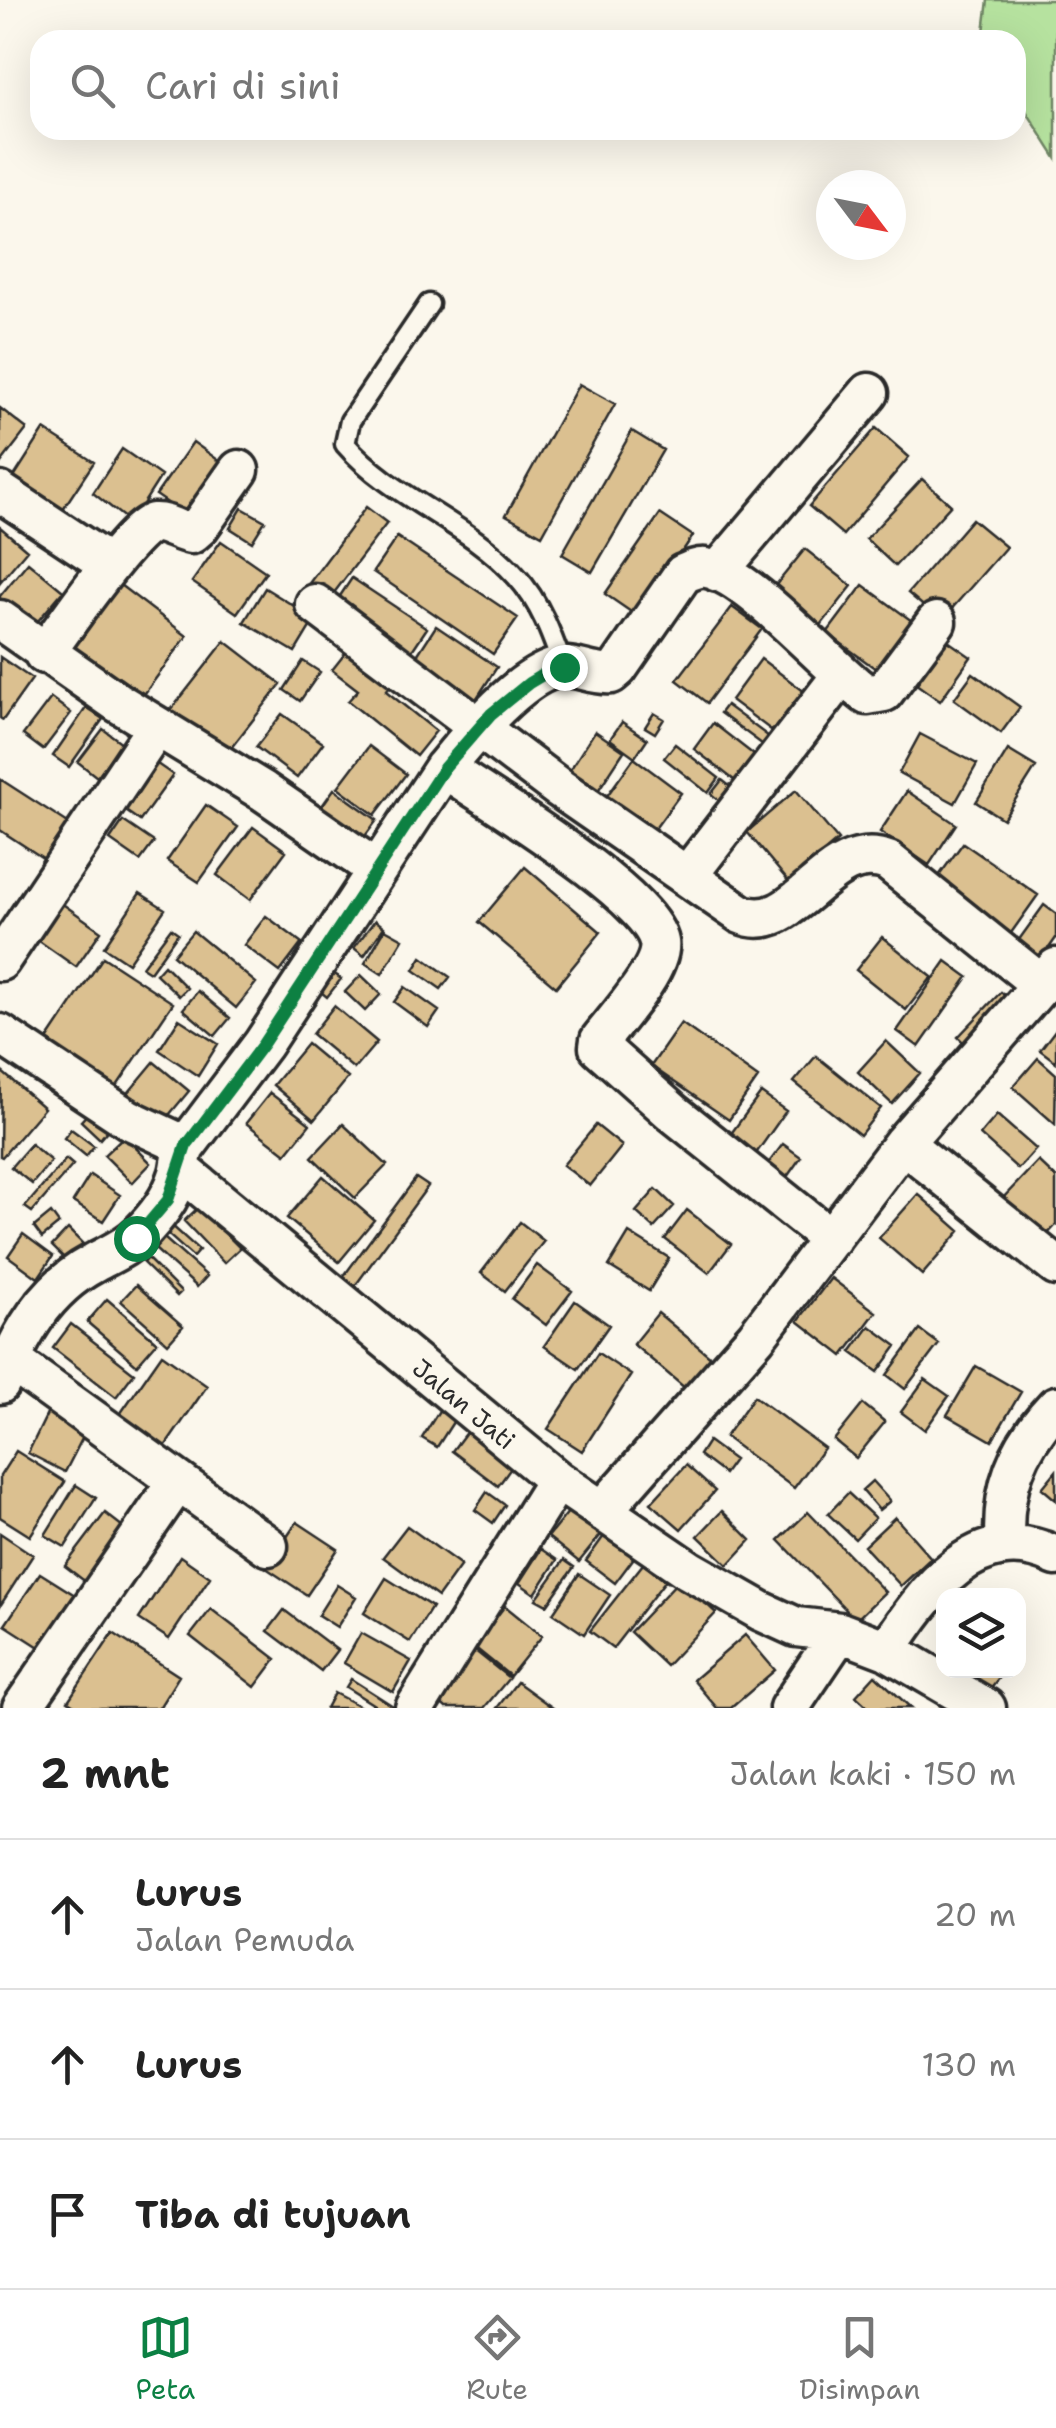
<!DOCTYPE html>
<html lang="id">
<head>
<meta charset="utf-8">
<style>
	:root { --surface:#fff; --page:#f2f2f2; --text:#222; --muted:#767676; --line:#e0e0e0; --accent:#0b8043 }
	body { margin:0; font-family:"Shantell Sans",sans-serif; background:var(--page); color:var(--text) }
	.controls { position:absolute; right:30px; bottom:30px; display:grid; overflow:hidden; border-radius:20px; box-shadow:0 10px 40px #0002 }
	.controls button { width:90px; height:90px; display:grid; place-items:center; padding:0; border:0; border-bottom:2px solid var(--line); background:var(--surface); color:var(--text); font:50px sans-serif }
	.compass { position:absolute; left:816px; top:170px; width:90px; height:90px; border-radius:50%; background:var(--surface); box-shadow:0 10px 40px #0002; rotate:122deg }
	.stop { position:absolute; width:30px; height:30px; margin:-22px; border:8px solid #0b8043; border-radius:50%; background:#fff }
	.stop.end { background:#0b8043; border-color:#fff; box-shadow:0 2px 10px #0008 }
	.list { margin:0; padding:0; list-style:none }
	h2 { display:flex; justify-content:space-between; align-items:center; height:130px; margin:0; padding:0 40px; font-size:42px }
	h2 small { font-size:32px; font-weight:400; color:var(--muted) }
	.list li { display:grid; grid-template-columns:65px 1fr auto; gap:30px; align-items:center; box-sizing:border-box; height:150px; padding:0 40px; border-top:2px solid var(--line) }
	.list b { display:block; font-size:38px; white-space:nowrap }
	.list p { margin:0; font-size:32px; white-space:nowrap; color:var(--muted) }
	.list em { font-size:32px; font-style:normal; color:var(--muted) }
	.icon { flex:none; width:55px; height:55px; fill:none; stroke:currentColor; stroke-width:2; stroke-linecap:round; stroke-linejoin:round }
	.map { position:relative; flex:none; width:1056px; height:1708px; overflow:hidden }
	.search { position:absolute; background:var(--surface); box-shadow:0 10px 40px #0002; left:30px; right:30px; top:30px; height:110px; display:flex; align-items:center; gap:25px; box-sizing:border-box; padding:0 35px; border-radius:30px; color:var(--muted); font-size:38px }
	.sheet { height:580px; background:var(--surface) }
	nav { display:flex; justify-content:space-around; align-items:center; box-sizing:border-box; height:140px; border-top:2px solid var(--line); background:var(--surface); font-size:28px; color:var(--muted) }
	nav a { display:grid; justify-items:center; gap:5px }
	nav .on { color:var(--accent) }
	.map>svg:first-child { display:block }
	.green { fill:#b6e29f; stroke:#708665; stroke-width:2.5 }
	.building { fill:#dbc090; stroke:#2b2b2b; stroke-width:2.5 }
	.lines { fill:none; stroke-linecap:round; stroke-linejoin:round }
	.lane-casing { stroke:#2b2b2b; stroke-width:25 }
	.street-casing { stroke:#2b2b2b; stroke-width:45 }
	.lane { stroke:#fbf7ec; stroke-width:18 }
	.street { stroke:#fbf7ec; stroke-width:38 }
	.route { stroke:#0b8043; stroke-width:12 }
	.labels { text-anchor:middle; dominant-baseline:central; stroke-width:8; stroke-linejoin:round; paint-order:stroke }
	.street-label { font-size:25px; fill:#2b2b2b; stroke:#fbf7ec }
</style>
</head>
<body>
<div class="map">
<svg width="1056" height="1708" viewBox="0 0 1056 1708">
	<rect width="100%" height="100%" fill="#fbf7ec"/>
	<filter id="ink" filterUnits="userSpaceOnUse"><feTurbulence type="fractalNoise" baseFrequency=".01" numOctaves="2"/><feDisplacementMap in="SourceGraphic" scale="20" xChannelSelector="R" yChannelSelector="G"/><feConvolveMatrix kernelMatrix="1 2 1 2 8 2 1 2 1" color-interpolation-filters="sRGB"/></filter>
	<g filter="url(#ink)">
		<path class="green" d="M 988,0 L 1056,0 L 1056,158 L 1016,95 L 1016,40 L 983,40 Z"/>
		<path class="building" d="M 579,384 L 615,404 L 542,535 L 506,515 Z
			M 0,408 L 27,429 L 0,464 Z
			M 876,428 L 909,457 L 843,535 L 809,506 Z
			M 44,430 L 94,462 L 59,515 L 10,483 Z
			M 632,431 L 663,450 L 592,572 L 562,554 Z
			M 193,442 L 232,470 L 195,522 L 156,495 Z
			M 122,449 L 161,476 L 131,523 L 93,493 Z
			M 922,479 L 951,505 L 895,566 L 866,539 Z
			M 366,507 L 387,523 L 324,606 L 304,590 Z
			M 242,508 L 265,521 L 252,542 L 230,528 Z
			M 660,514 L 693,536 L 637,616 L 605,594 Z
			M 972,519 L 1006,547 L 941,621 L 908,593 Z
			M 0,527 L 27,550 L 0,582 Z
			M 397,537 L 518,618 L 493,654 L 373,572 Z
			M 221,541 L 266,572 L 237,613 L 192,582 Z
			M 805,549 L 852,586 L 814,634 L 767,596 Z
			M 28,562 L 63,591 L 32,628 L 0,601 L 0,596 Z
			M 352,578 L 427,628 L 405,661 L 330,611 Z
			M 120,585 L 187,636 L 134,708 L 66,657 Z
			M 863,585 L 912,621 L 876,669 L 827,633 Z
			M 265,588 L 315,619 L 295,652 L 244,622 Z
			M 732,607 L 762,629 L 707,703 L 677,680 Z
			M 436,626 L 497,667 L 475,701 L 414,660 Z
			M 935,632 L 971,657 L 940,701 L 905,676 Z
			M 225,641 L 281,684 L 227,753 L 171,710 Z
			M 355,641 L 398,676 L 386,691 L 436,731 L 416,756 L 348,701 L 358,690 L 332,670 Z
			M 0,657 L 32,679 L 3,720 L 0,718 Z
			M 761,659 L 813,698 L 783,739 L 731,700 Z
			M 303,661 L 320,672 L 300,701 L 284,690 Z
			M 973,673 L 1020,707 L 1001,733 L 954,699 Z
			M 51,698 L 71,713 L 43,750 L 23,735 Z
			M 726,705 L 776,742 L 770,750 L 720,713 Z
			M 86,708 L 103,719 L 69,767 L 53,756 Z
			M 654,713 L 664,719 L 655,733 L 645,727 Z
			M 282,714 L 323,743 L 297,778 L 256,747 Z
			M 622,722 L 647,739 L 635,757 L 610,739 Z
			M 713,723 L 763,762 L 743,787 L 694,749 Z
			M 103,729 L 122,743 L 97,777 L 78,762 Z
			M 595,731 L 624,751 L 588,806 L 559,787 Z
			M 920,734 L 977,764 L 955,803 L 899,773 Z
			M 675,744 L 719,778 L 708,793 L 664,758 Z
			M 369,746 L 406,774 L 375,815 L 338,787 Z
			M 1008,750 L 1036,767 L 1003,819 L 976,802 Z
			M 634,758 L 681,793 L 651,834 L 604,800 Z
			M 150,759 L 173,775 L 140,821 L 117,805 Z
			M 0,779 L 76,828 L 52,864 L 0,830 Z
			M 722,780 L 736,791 L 725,805 L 711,794 Z
			M 334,789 L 377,820 L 354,851 L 312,820 Z
			M 796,790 L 838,840 L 789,882 L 747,832 Z
			M 907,791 L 956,824 L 929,865 L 880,832 Z
			M 206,805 L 238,827 L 199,882 L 167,861 Z
			M 123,821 L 154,842 L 140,861 L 110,840 Z
			M 253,827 L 286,851 L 250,900 L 217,875 Z
			M 963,843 L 1038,895 L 1011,933 L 936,880 Z
			M 525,867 L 601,932 L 556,987 L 479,922 Z
			M 140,893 L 165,909 L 128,963 L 104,947 Z
			M 57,900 L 101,931 L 76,967 L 32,936 Z
			M 1044,905 L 1056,914 L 1056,938 L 1037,965 L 1013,948 Z
			M 266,916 L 302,943 L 280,972 L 244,945 Z
			M 375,920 L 384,927 L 364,956 L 354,948 Z
			M 171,928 L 178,933 L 150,972 L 142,967 Z
			M 385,929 L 403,939 L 382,974 L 365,963 Z
			M 193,931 L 256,983 L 236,1008 L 173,955 Z
			M 882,937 L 932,977 L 906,1010 L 856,970 Z
			M 103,957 L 173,1003 L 115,1089 L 46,1042 Z
			M 422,957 L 450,977 L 441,989 L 414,970 Z
			M 946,961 L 968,977 L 919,1047 L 897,1031 Z
			M 164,965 L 187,988 L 179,996 L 156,974 Z
			M 324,965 L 341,979 L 327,997 L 309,982 Z
			M 361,975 L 381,994 L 365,1011 L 345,992 Z
			M 405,987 L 439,1011 L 428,1027 L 394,1002 Z
			M 198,991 L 230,1018 L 215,1036 L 183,1009 Z
			M 1001,992 L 1017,1007 L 973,1052 L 958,1037 Z
			M 334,1006 L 377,1042 L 354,1069 L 312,1034 Z
			M 179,1019 L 218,1044 L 198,1076 L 159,1050 Z
			M 681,1023 L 758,1078 L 729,1120 L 651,1066 Z
			M 1056,1029 L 1056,1062 L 1040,1050 Z
			M 886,1041 L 920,1073 L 892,1104 L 858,1072 Z
			M 307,1044 L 348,1078 L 314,1120 L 273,1085 Z
			M 816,1056 L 881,1108 L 860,1135 L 794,1082 Z
			M 1038,1058 L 1056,1074 L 1055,1124 L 1013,1087 Z
			M 154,1062 L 189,1091 L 159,1127 L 124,1098 Z
			M 1,1071 L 44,1108 L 2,1157 L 0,1156 Z
			M 270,1093 L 310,1124 L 286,1154 L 246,1123 Z
			M 761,1093 L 786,1111 L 750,1162 L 724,1143 Z
			M 93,1108 L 112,1125 L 100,1139 L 81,1121 Z
			M 997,1115 L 1036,1149 L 1018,1169 L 980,1135 Z
			M 343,1124 L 387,1165 L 355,1198 L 312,1157 Z
			M 596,1125 L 622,1146 L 590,1186 L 563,1165 Z
			M 71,1129 L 94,1146 L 86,1156 L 64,1138 Z
			M 124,1136 L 151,1163 L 132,1183 L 104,1155 Z
			M 31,1144 L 51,1161 L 32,1184 L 11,1167 Z
			M 783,1144 L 801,1157 L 780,1187 L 761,1173 Z
			M 66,1159 L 73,1165 L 32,1212 L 25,1207 Z
			M 1038,1161 L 1056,1178 L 1056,1225 L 1044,1238 L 1003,1198 Z
			M 90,1175 L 120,1195 L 103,1221 L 73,1202 Z
			M 323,1176 L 374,1220 L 339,1262 L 287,1218 Z
			M 416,1178 L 428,1186 L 344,1301 L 332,1292 Z
			M 656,1189 L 674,1206 L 654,1228 L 636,1212 Z
			M 918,1194 L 960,1231 L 922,1275 L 879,1238 Z
			M 199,1207 L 240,1248 L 224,1263 L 184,1221 Z
			M 687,1210 L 731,1244 L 709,1273 L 665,1239 Z
			M 51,1213 L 59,1224 L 42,1238 L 34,1227 Z
			M 520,1222 L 544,1241 L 505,1291 L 481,1273 Z
			M 170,1224 L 199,1250 L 193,1257 L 164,1231 Z
			M 68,1229 L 84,1245 L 68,1262 L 52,1246 Z
			M 629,1233 L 669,1258 L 649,1291 L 609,1266 Z
			M 23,1234 L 53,1256 L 38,1278 L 8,1256 Z
			M 164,1238 L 207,1276 L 197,1287 L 155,1249 Z
			M 147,1258 L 181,1292 L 177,1296 L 143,1263 Z
			M 537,1265 L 572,1291 L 546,1325 L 512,1299 Z
			M 831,1278 L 876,1312 L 843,1356 L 798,1321 Z
			M 136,1285 L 183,1326 L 168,1343 L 121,1301 Z
			M 107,1299 L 157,1342 L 137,1365 L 87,1322 Z
			M 575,1301 L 609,1325 L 578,1369 L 544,1346 Z
			M 658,1313 L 712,1358 L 686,1389 L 633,1344 Z
			M 71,1324 L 134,1373 L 116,1397 L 53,1348 Z
			M 870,1326 L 897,1346 L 878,1372 L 851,1352 Z
			M 920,1330 L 939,1344 L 905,1389 L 887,1375 Z
			M 598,1353 L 631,1375 L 582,1451 L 548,1429 Z
			M 162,1354 L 207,1386 L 164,1448 L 118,1417 Z
			M 976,1366 L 1021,1392 L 992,1441 L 947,1415 Z
			M 925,1379 L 949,1396 L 925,1430 L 901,1412 Z
			M 754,1396 L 824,1448 L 794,1488 L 725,1437 Z
			M 863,1404 L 885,1422 L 856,1458 L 834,1440 Z
			M 440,1409 L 455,1419 L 437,1447 L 422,1438 Z
			M 49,1410 L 87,1429 L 65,1472 L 28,1453 Z
			M 473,1423 L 519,1457 L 498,1486 L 452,1451 Z
			M 708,1441 L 734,1460 L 724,1474 L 699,1455 Z
			M 16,1451 L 65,1482 L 30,1536 L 0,1517 L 0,1476 Z
			M 686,1465 L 715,1491 L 681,1529 L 651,1503 Z
			M 1056,1471 L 1056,1500 L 1042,1488 Z
			M 872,1481 L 890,1501 L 879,1510 L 862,1490 Z
			M 76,1485 L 96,1498 L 65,1547 L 45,1535 Z
			M 487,1492 L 505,1505 L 493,1523 L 475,1510 Z
			M 848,1493 L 875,1518 L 855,1539 L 828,1514 Z
			M 577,1501 L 608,1526 L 579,1562 L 548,1537 Z
			M 722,1511 L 751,1540 L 728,1565 L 698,1536 Z
			M 808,1512 L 885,1592 L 856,1620 L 779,1540 Z
			M 105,1513 L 136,1537 L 96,1590 L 65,1566 Z
			M 895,1517 L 931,1558 L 901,1586 L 864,1546 Z
			M 297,1522 L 338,1549 L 307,1595 L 266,1568 Z
			M 407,1526 L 461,1565 L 438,1597 L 383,1557 Z
			M 609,1529 L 639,1551 L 615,1583 L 586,1561 Z
			M 0,1533 L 33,1555 L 0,1606 Z
			M 541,1549 L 557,1560 L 535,1594 L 519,1583 Z
			M 180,1556 L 210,1577 L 169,1639 L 139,1619 Z
			M 564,1560 L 574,1567 L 547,1605 L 536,1599 Z
			M 643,1564 L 665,1581 L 613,1648 L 590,1631 Z
			M 40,1573 L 78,1597 L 44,1650 L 5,1625 Z
			M 579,1574 L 610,1595 L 584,1634 L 553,1613 Z
			M 386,1578 L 432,1607 L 410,1642 L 364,1613 Z
			M 680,1579 L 716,1613 L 666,1666 L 630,1632 Z
			M 337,1585 L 356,1597 L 337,1627 L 318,1615 Z
			M 505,1606 L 542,1636 L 510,1676 L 473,1646 Z
			M 211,1609 L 276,1659 L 255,1687 L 190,1636 Z
			M 284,1610 L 337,1650 L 321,1671 L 268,1631 Z
			M 113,1633 L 179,1676 L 159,1708 L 79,1708 L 68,1701 Z
			M 361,1633 L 411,1661 L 393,1692 L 344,1663 Z
			M 745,1635 L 775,1670 L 731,1708 L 717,1708 L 693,1680 Z
			M 474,1650 L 509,1678 L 484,1708 L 446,1708 L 436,1699 Z
			M 981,1670 L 1005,1670 L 989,1690 L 975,1678 Z
			M 875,1675 L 911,1708 L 869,1708 L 856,1696 Z
			M 351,1679 L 393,1706 L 392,1708 L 379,1708 L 346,1687 Z
			M 517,1682 L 553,1708 L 497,1708 Z
			M 334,1693 L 363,1708 L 326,1708 Z"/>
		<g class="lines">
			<g class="lane-casing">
				<path id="lane" d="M 429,304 L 350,421 L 345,444 C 394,500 468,522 517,577 C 540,602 552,636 563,667"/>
			</g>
			<g class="street-casing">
				<path id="street" d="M 0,492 L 110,565
					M 718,572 L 869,393
					M 315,604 L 559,788 L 741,914 C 796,938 827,838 888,861 L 1042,985
					M 0,620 L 117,702 L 263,791 L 377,870
					M 44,654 C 61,632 133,525 154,523 C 166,522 179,532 191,534 L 199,527 L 239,470
					M 444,768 C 487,798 650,895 659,942 C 664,967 616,1019 600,1040 L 599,1047 L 672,1112 L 831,1239
					M 688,875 L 842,675
					M 0,961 L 156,728
					M 0,1034 L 128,1119 L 186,1146 C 180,1156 182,1166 178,1176 C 171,1199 156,1217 140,1234 C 126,1248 110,1254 94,1263 C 45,1289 20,1335 0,1384
					M 903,1143 L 1056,1266
					M 186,1146 L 263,1044 L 444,768 C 469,738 517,678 556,668 C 573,663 592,676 611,674 L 618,668 L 683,574 C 690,571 698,567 706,568 C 748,573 829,668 867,695 L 884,692 L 936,622
					M 180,1169 L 557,1480 L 689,1570 L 761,1611 L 796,1627 L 840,1632 L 887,1650 L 986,1708
					M 10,1360 L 268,1546
					M 603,1510 L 756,1337 L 903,1143 L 1056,968
					M 1005,1546 C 1000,1490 1017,1447 1056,1406
					M 887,1650 C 925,1592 977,1518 1056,1556
					M 22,1708 L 178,1481
					M 415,1708 L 557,1480
					M 789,1708 L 840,1632"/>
			</g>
			<use href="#lane" class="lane"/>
			<use href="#street" class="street"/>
		</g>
	</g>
	<g class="lines" filter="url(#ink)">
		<path class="route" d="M 136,1238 L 168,1200 L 186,1146 L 263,1044 L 444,768 L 491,714 L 529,683 L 554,668 L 564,667"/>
	</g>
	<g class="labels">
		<g class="street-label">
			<text transform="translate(464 1404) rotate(40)">Jalan Jati</text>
		</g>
	</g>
</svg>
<div class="controls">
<button><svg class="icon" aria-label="layers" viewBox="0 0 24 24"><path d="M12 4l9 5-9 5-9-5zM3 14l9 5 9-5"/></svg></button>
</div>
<svg class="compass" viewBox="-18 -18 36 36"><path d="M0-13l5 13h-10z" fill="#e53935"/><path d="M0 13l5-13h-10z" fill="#767676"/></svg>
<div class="stop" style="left:136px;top:1238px"></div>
<div class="stop end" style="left:564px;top:667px"></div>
<div class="search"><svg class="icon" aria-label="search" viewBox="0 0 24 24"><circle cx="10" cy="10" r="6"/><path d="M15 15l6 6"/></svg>Cari di sini</div>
</div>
<section class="sheet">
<h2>2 mnt<small>Jalan kaki · 150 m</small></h2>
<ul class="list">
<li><svg class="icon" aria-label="ahead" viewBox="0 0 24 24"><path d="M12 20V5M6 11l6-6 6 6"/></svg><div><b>Lurus</b><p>Jalan Pemuda</p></div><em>20 m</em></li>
<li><svg class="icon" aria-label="ahead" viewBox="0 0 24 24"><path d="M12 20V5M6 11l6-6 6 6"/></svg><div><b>Lurus</b></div><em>130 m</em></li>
<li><svg class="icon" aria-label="arrive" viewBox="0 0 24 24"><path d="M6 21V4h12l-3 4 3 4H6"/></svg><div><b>Tiba di tujuan</b></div></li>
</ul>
</section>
<nav>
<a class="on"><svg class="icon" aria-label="map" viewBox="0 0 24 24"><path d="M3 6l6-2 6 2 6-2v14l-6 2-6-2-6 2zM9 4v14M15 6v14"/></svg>Peta</a>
<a><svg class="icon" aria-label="directions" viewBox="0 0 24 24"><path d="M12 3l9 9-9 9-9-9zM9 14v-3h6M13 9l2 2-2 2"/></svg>Rute</a>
<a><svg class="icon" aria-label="saved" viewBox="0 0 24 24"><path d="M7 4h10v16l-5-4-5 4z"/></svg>Disimpan</a>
</nav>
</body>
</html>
